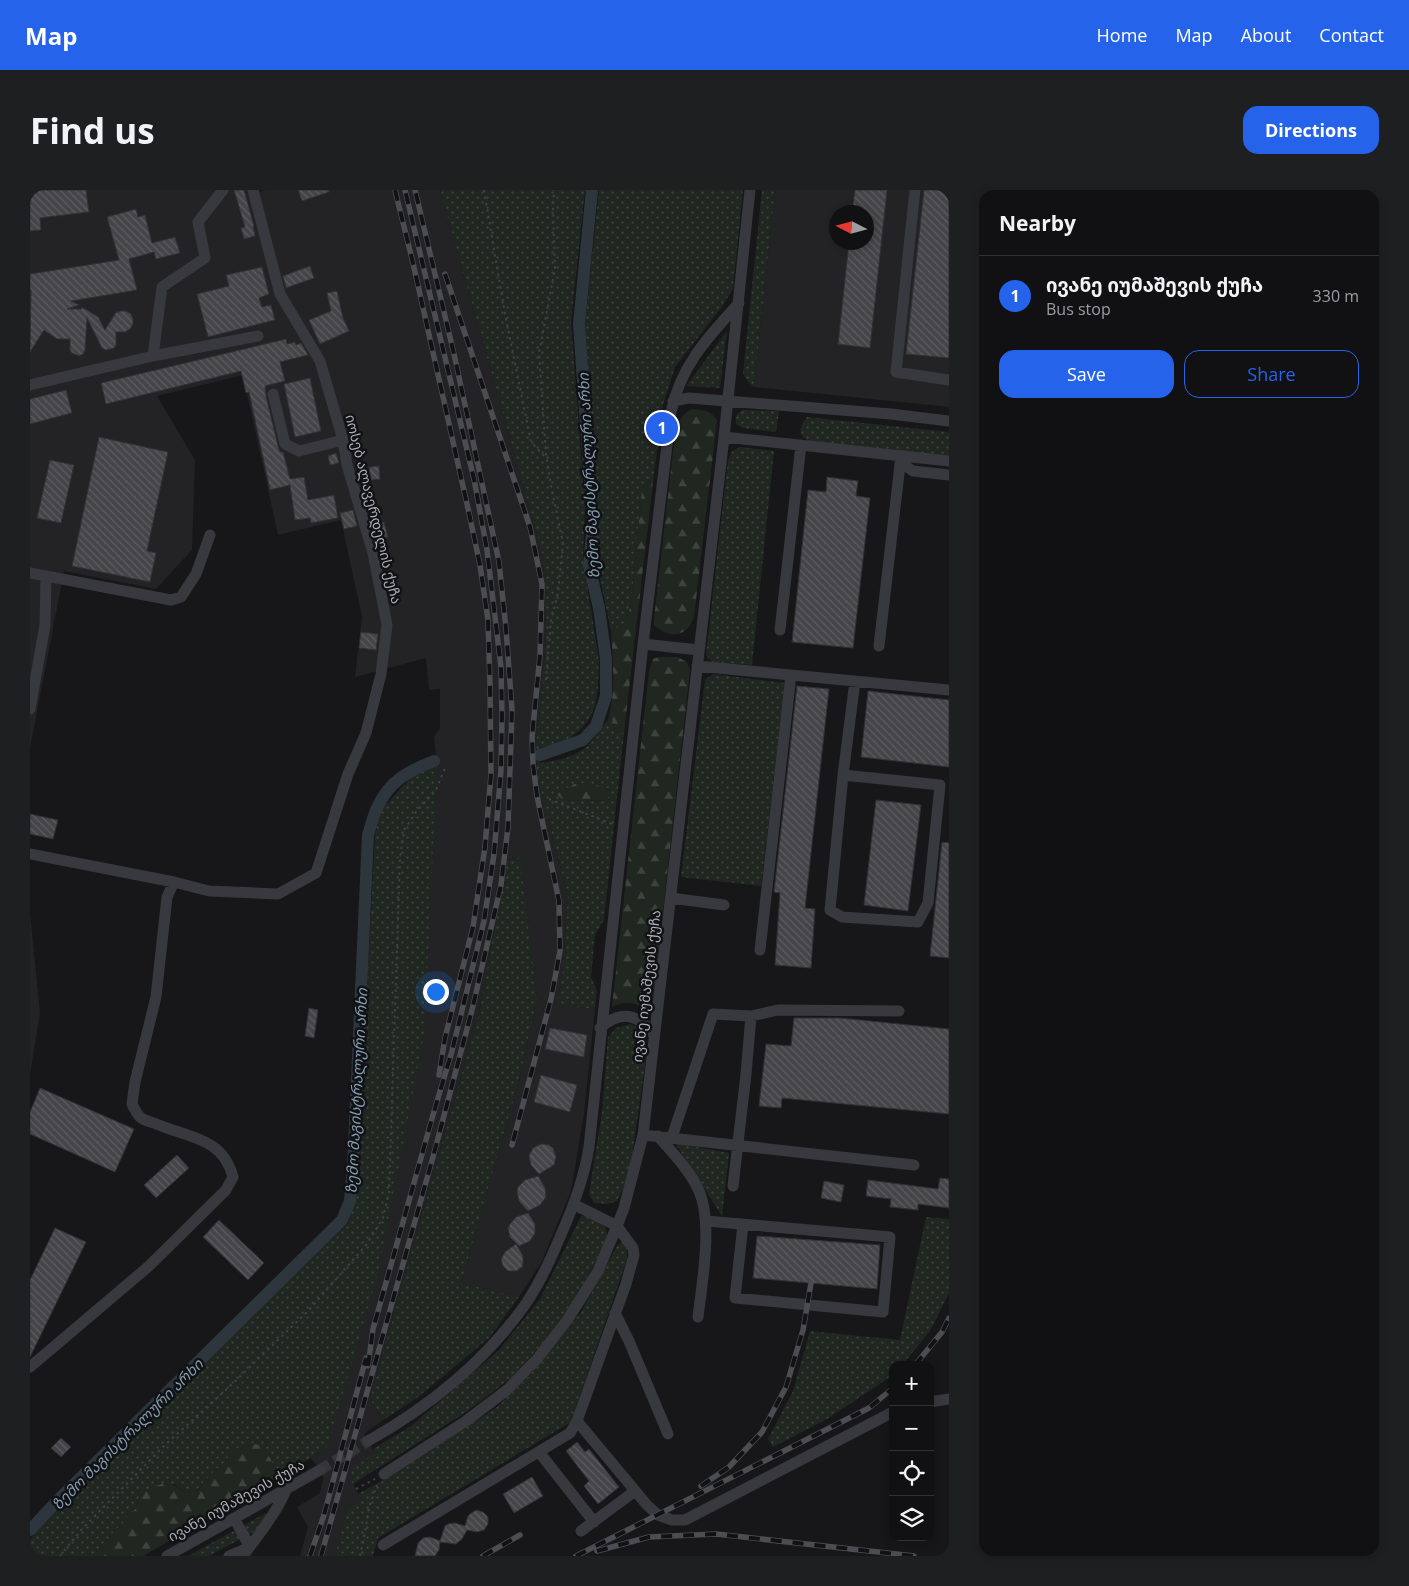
<!DOCTYPE html>
<html lang="en">
<head>
<meta charset="utf-8">
<style>
	:root { --surface:#111113; --page:#1e1f21; --text:#f1f3f6; --muted:#9c9da0; --line:#303133; --accent:#2563eb }
	body { margin:0; font-family:"Open Sans","Noto Sans Georgian",sans-serif; background:var(--page); color:var(--text) }
	.controls { position:absolute; right:15px; bottom:15px; display:grid; overflow:hidden; border-radius:10px; box-shadow:0 2px 8px #0003 }
	.controls button { width:45px; height:45px; display:grid; place-items:center; padding:0; border:0; border-bottom:1px solid var(--line); background:var(--surface); color:var(--text); font:25px sans-serif }
	.compass { position:absolute; left:799px; top:15px; width:45px; height:45px; border-radius:50%; background:var(--surface); box-shadow:0 2px 8px #0003; rotate:276deg }
	.you { position:absolute; left:405px; top:801px; width:18px; height:18px; margin:-12px; border:4px solid #fff; border-radius:50%; background:#1a73e8; box-shadow:0 0 0 8px #1a73e833 }
	.badge { display:grid; place-items:center; width:32px; height:32px; border-radius:50%; background:var(--accent); color:#fff; font-size:16px; font-weight:700 }
	.pin { position:absolute; translate:-50% -50%; border:2px solid #fff; box-shadow:0 1px 5px #0006 }
	.list { margin:0; padding:0; list-style:none }
	h2 { display:flex; justify-content:space-between; align-items:center; height:65px; margin:0; padding:0 20px; font-size:21px }
	h2 small { font-size:16px; font-weight:400; color:var(--muted) }
	.list li { display:grid; grid-template-columns:32px 1fr auto; gap:15px; align-items:center; box-sizing:border-box; height:80px; padding:0 20px; border-top:1px solid var(--line) }
	.list b { display:block; font-size:19px; white-space:nowrap }
	.list p { margin:0; font-size:16px; white-space:nowrap; color:var(--muted) }
	.list em { font-size:16px; font-style:normal; color:var(--muted) }
	.actions { display:flex; gap:10px; padding:15px 20px }
	.actions a { flex:1; padding:11px 0; border:1px solid var(--accent); border-radius:15px; text-align:center; font-size:18px; color:var(--accent) }
	.actions .main { background:var(--accent); color:#fff }
	.icon { flex:none; width:28px; height:28px; fill:none; stroke:currentColor; stroke-width:2; stroke-linecap:round; stroke-linejoin:round }
	.map { position:relative; flex:none; width:919px; height:1366px; overflow:hidden; border-radius:15px }
	header { display:flex; align-items:center; gap:30px; box-sizing:border-box; height:70px; padding:0 25px; background:var(--accent); color:#fff }
	header strong { font-size:24px }
	nav { display:flex; gap:28px; margin-inline-start:auto; font-size:18px }
	.intro { display:flex; align-items:center; justify-content:space-between; box-sizing:border-box; height:120px; padding:0 30px }
	h1 { margin:0; font-size:35px }
	.button { padding:12px 22px; border-radius:15px; background:var(--accent); color:#fff; font-size:18px; font-weight:700 }
	main { display:flex; gap:30px; padding:0 30px }
	aside { flex:1; background:var(--surface); border-radius:15px; box-shadow:0 2px 8px #0003 }
	.map>svg:first-child { display:block }
	.built { fill:#232326; fill-rule:evenodd }
	.grass { fill:url(#grass-dots); fill-rule:evenodd }
	.forest { fill:url(#forest-firs) }
	.lines { fill:none; stroke-linecap:round; stroke-linejoin:round }
	.canal { stroke:#2e363d; stroke-width:12 }
	.building { fill:url(#building-back-hatch); stroke:#313135 }
	.minor-tunnel { stroke:#343539; stroke-width:11; stroke-dasharray:11 5.5; stroke-linecap:butt }
	.path { stroke:#3e4045; stroke-width:2; stroke-dasharray:2.5 4; stroke-linecap:butt }
	.minor { stroke:#38393e; stroke-width:11 }
	.rail-casing { stroke:#4b4d53; stroke-width:5.5 }
	.rail { stroke:#121214; stroke-width:4; stroke-dasharray:11; stroke-linecap:butt }
	.labels { text-anchor:middle; dominant-baseline:central; stroke-width:5; stroke-linejoin:round; paint-order:stroke }
	.street-label { font-size:14px; fill:#aaaeb8; stroke:#121214 }
	.water-label { font-size:15px; font-style:italic; fill:#839cb2; stroke:#121214 }
</style>
</head>
<body>
<header>
<strong>Map</strong>
<nav><a>Home</a><a>Map</a><a>About</a><a>Contact</a></nav>
</header>
<div class="intro"><h1>Find us</h1><a class="button">Directions</a></div>
<main>
<div class="map">
<svg width="919" height="1366" viewBox="0 0 919 1366">
	<defs>
		<pattern id="grass-dots" width="8" height="8" patternUnits="userSpaceOnUse" patternTransform="scale(1.25)"><rect width="8" height="8" fill="#1f2720"/><path d="M2 2h.1M6 6h.1" fill="none" stroke="#3d443e" stroke-width="1.8" stroke-linecap="round"/></pattern>
		<pattern id="forest-firs" width="22" height="20" patternUnits="userSpaceOnUse" patternTransform="scale(1.25)"><rect width="22" height="20" fill="#1f2720"/><path d="M5 1l3.5 6h-7zM16 11l3.5 6h-7z" fill="#3d443e"/></pattern>
		<pattern id="building-back-hatch" width="6" height="6" patternUnits="userSpaceOnUse" patternTransform="scale(1.25)"><rect width="6" height="6" fill="#444449"/><path d="M-1 5l2 2M0 0l6 6M5-1l2 2" fill="none" stroke="#5c5c61"/></pattern>
	</defs>
	<rect width="100%" height="100%" fill="#171719"/>
	<path class="built" d="M 0,0 L 217,0 L 218,5 L 235,0 L 410,0 L 513,366 L 516,446 L 512,504 L 505,559 L 508,589 L 538,706 L 532,789 L 526,814 L 565,819 L 554,924 L 541,1001 L 512,1071 L 489,1107 L 431,1093 L 488,894 L 507,810 L 489,667 L 477,671 L 449,823 L 340,1209 L 353,1230 L 334,1244 L 345,1263 L 320,1287 L 331,1310 L 317,1319 L 305,1366 L 270,1366 L 278,1337 L 267,1317 L 290,1303 L 293,1288 L 290,1280 L 281,1268 L 297,1258 L 407,575 L 404,547 L 410,538 L 410,499 L 399,500 L 396,468 L 325,487 L 332,427 L 311,330 L 248,345 L 213,185 L 127,206 L 165,270 L 162,360 L 126,399 L 34,381 L 0,558 Z
		M 745,0 L 919,0 L 919,217 L 724,197 ZM 806,22 L 836,22 L 836,52 L 806,52 Z
		M 0,723 L 10,823 L 0,884 Z"/>
	<path class="grass" d="M 410,0 L 555,0 L 541,132 L 555,317 L 553,368 L 569,471 L 568,498 L 565,516 L 560,528 L 551,539 L 534,553 L 509,558 L 510,573 C 528,571 549,566 561,552 C 568,544 573,532 582,527 L 585,541 L 594,543 L 574,730 L 565,744 L 561,787 L 567,801 L 565,819 L 526,815 L 532,789 L 538,706 L 508,589 L 505,559 L 512,504 L 516,446 L 513,366 ZM 553,593 L 563,594 L 580,599 L 577,610 L 554,611 L 533,610 L 536,599 L 544,594 Z
		M 569,0 L 713,0 L 703,99 L 691,118 L 645,177 L 633,215 L 624,284 L 612,299 L 601,416 L 594,434 L 581,441 L 566,369 L 567,312 L 555,134 Z
		M 732,0 L 745,0 L 724,197 L 718,192 L 713,183 Z
		M 697,141 L 690,198 L 656,196 Z
		M 713,220 L 749,221 L 746,242 L 713,238 L 706,234 C 705,227 706,223 713,220 Z
		M 777,227 L 919,242 L 919,266 L 781,253 C 768,245 768,240 777,227 Z
		M 710,257 L 744,261 L 722,475 L 682,472 L 676,465 L 698,270 L 702,261 Z
		M 683,484 L 755,493 L 731,696 L 651,687 L 675,490 Z
		M 407,575 L 394,845 L 347,1087 L 297,1258 L 281,1268 L 249,1286 L 234,1256 L 204,1259 L 195,1272 L 179,1286 L 166,1301 L 157,1303 L 144,1294 L 112,1302 L 106,1318 L 62,1366 L 0,1366 L 0,1351 L 9,1335 L 318,1033 L 326,1009 L 345,645 L 351,620 L 383,585 Z
		M 490,667 L 507,810 L 488,894 L 431,1093 L 489,1107 L 459,1148 L 387,1208 L 353,1230 L 340,1209 L 449,823 L 477,671 Z
		M 600,834 C 615,840 617,844 617,861 L 599,987 L 587,1011 L 577,1014 L 564,1013 L 559,1004 L 572,922 L 578,847 L 586,838 Z
		M 645,953 L 699,963 L 692,1026 Z
		M 551,1026 L 559,1026 L 575,1037 L 578,1046 L 573,1058 L 544,1112 L 511,1155 L 481,1188 L 436,1222 L 323,1294 L 320,1287 L 323,1278 L 345,1263 L 343,1259 L 381,1236 L 469,1160 L 510,1109 Z
		M 896,1027 L 919,1029 L 919,1103 L 900,1141 L 872,1175 L 863,1175 L 863,1185 L 797,1229 L 743,1257 L 738,1249 L 763,1201 L 780,1141 L 870,1150 Z
		M 592,1052 L 597,1055 L 597,1069 L 541,1232 L 348,1348 L 343,1366 L 305,1366 L 317,1319 L 331,1310 L 328,1304 L 362,1285 L 467,1217 L 500,1185 L 551,1122 L 587,1056 Z
		M 236,1323 L 236,1329 L 232,1337 L 220,1344 L 179,1366 L 158,1366 Z"/>
	<path class="forest" d="M 662,219 C 674,220 680,220 687,230 L 664,427 C 657,448 639,449 624,435 L 624,429 L 645,244 C 648,233 651,224 662,219 Z
		M 624,284 L 594,543 L 585,541 L 582,528 L 578,530 C 586,501 583,470 581,441 L 594,434 L 601,416 L 612,299 Z
		M 629,467 L 648,467 L 657,472 L 660,480 L 621,827 C 611,812 597,809 582,817 L 619,481 L 623,469 Z
		M 553,593 L 563,594 L 580,599 L 577,610 L 554,611 L 533,610 L 527,604 L 544,594 Z
		M 221,1253 L 234,1256 L 249,1286 L 113,1366 L 62,1366 L 106,1318 L 112,1302 C 133,1293 136,1288 157,1303 L 167,1301 L 179,1286 L 195,1272 L 204,1259 Z"/>
	<g class="lines">
		<path class="canal" d="M 510,565 L 553,550 L 566,536 L 576,506 L 576,469 L 569,418 L 559,375 L 563,334 L 549,134 L 562,0
			M 0,1340 L 29,1309 L 312,1030 L 320,1011 L 323,977 L 338,645 C 341,636 343,626 347,618 C 359,591 378,581 404,571"/>
	</g>
	<path class="building" d="M 0,0 L 56,0 L 59,22 L 10,28 L 11,40 L 0,41 Z
		M 204,0 L 214,0 L 224,36 L 223,36 L 225,46 L 214,49 L 211,38 L 215,37 Z
		M 268,0 L 299,0 L 299,2 L 272,11 Z
		M 825,0 L 857,0 L 840,158 L 808,154 L 819,52 L 836,52 L 836,22 L 822,22 Z
		M 894,0 L 919,0 L 919,168 L 876,164 Z
		M 106,19 L 108,27 L 115,25 L 122,53 L 145,47 L 150,63 L 126,69 L 124,62 L 99,69 L 107,100 L 41,111 L 49,115 L 37,119 L 52,119 L 51,117 L 57,120 L 68,127 L 75,140 L 87,121 L 87,123 L 90,121 L 96,121 L 101,124 L 103,129 L 103,134 L 100,139 L 95,142 L 86,142 L 86,155 L 84,158 L 76,160 L 72,158 L 57,128 L 55,160 L 53,164 L 49,166 L 42,163 L 40,160 L 40,149 L 27,149 L 14,140 L 0,162 L 1,100 L 0,100 L 0,84 L 89,70 L 77,27 Z
		M 280,76 L 284,88 L 256,98 L 253,86 Z
		M 232,77 L 239,104 L 229,108 L 232,117 L 241,115 L 245,130 L 178,147 L 167,104 L 199,96 L 196,85 Z
		M 307,101 L 313,128 L 319,141 L 290,154 L 279,130 L 301,121 L 297,103 Z
		M 256,149 L 257,154 L 265,152 L 266,155 L 271,153 L 278,165 L 250,172 L 255,191 L 235,196 L 236,206 L 248,256 L 250,262 L 253,262 L 260,289 L 274,287 L 278,310 L 304,305 L 308,328 L 281,333 L 280,328 L 265,330 L 260,295 L 240,300 L 219,202 L 216,203 L 211,181 L 76,214 L 71,193 Z
		M 280,188 L 291,241 L 265,247 L 254,194 Z
		M 36,200 L 42,223 L 0,234 L 0,209 Z
		M 69,247 L 138,262 L 117,361 L 126,363 L 120,392 L 42,376 Z
		M 306,263 L 309,273 L 300,275 L 298,266 Z
		M 20,270 L 44,275 L 31,333 L 7,328 Z
		M 349,276 L 350,289 L 341,290 L 339,277 Z
		M 797,287 L 828,291 L 826,306 L 840,308 L 823,458 L 762,452 L 778,300 L 796,302 Z
		M 323,320 L 327,336 L 314,339 L 310,323 Z
		M 354,332 L 358,347 L 347,349 L 344,334 Z
		M 331,442 L 348,444 L 346,460 L 329,458 Z
		M 767,496 L 799,499 L 775,718 L 785,719 L 781,778 L 745,775 L 750,703 L 744,702 Z
		M 838,501 L 919,510 L 919,577 L 831,567 Z
		M 846,610 L 891,615 L 878,721 L 834,715 Z
		M 0,624 L 28,630 L 23,649 L 0,644 Z
		M 912,652 L 919,653 L 919,768 L 900,766 Z
		M 279,818 L 288,820 L 284,848 L 275,846 Z
		M 764,828 L 810,828 L 919,839 L 919,924 L 752,908 L 751,918 L 729,916 L 736,854 L 761,856 Z
		M 520,838 L 557,845 L 554,867 L 515,859 Z
		M 511,885 L 547,895 L 540,922 L 504,912 Z
		M 10,898 L 104,939 L 85,982 L 0,944 L 0,922 Z
		M 511,954 L 519,955 L 523,958 L 526,967 L 524,975 L 509,984 L 501,975 L 499,966 L 503,958 Z
		M 147,965 L 159,978 L 126,1008 L 114,995 Z
		M 508,986 L 515,998 L 516,1007 L 510,1015 L 498,1021 L 489,1011 L 487,1002 L 488,997 L 495,990 Z
		M 910,988 L 919,989 L 919,1018 L 888,1014 L 888,1020 L 860,1017 L 861,1009 L 836,1006 L 838,990 L 908,999 Z
		M 794,991 L 814,995 L 811,1012 L 791,1008 Z
		M 498,1023 L 505,1034 L 505,1043 L 500,1051 L 489,1056 L 480,1047 L 478,1038 L 480,1034 L 486,1027 Z
		M 189,1030 L 234,1073 L 218,1090 L 173,1047 Z
		M 25,1038 L 56,1052 L 0,1167 L 0,1090 Z
		M 727,1046 L 850,1055 L 847,1099 L 723,1088 Z
		M 486,1054 L 493,1066 L 493,1073 L 492,1077 L 486,1081 L 478,1081 L 473,1076 L 471,1069 L 475,1062 Z
		M 31,1248 L 41,1257 L 31,1267 L 21,1258 Z
		M 547,1252 L 555,1262 L 559,1259 L 589,1297 L 568,1314 L 554,1296 L 559,1291 L 536,1261 Z
		M 502,1287 L 513,1306 L 484,1323 L 473,1304 Z
		M 446,1320 L 453,1322 L 458,1327 L 458,1334 L 454,1340 L 447,1342 L 437,1340 L 432,1349 L 426,1354 L 410,1352 L 409,1360 L 405,1366 L 385,1366 L 388,1353 L 393,1348 L 400,1347 L 410,1351 L 415,1336 L 418,1334 L 425,1333 L 435,1336 L 438,1326 L 440,1324 Z"/>
	<g class="lines">
		<path class="minor-tunnel" d="M 290,1280 L 338,1251"/>
		<path class="path" d="M 454,0 L 475,124 L 501,252 L 517,269
			M 516,490 L 521,430 L 528,403 L 533,353 L 522,301 L 516,264 L 509,163 L 525,79 L 523,17 L 524,0
			M 519,609 L 582,634
			M 326,1299 L 345,1289
			M 30,1366 L 51,1340 L 136,1254 L 199,1197 L 277,1122 L 336,1055 L 353,1028 L 359,1002 L 370,668 L 374,640 L 386,622 L 406,600 L 415,578
			M 330,1366 L 336,1337 L 339,1317 L 347,1295"/>
		<path class="minor" d="M 885,0 L 866,182 L 919,190
			M 123,166 L 228,146
			M 0,195 L 123,166 L 132,97 L 175,68 L 168,32 L 193,0
			M 243,204 L 255,254 L 269,261 L 313,250
			M 643,211 L 659,208 L 861,224 L 919,231
			M 694,247 L 919,271
			M 870,272 L 883,281 L 919,285
			M 0,383 L 141,410 L 151,407 L 166,384 L 180,345
			M 750,440 L 771,255
			M 613,454 L 669,460
			M 849,456 L 871,266
			M 667,476 L 919,500
			M 0,519 L 15,435 L 16,386
			M 813,585 L 910,595 L 898,713 L 888,732 L 812,727 L 800,720 L 813,585 L 825,491
			M 0,664 L 144,692 L 179,701 L 248,704 L 286,683 L 318,584 L 336,543 L 351,484 L 357,435 L 343,363 L 317,275 L 313,250 L 290,171 L 250,104 L 223,0
			M 641,708 L 694,715
			M 730,760 L 761,485
			M 570,838 C 591,820 607,823 624,845
			M 613,945 L 884,975
			M 628,946 C 643,963 660,981 669,1001 C 683,1033 672,1093 668,1127
			M 642,947 L 683,824 L 721,826 L 748,820 L 869,821
			M 703,996 L 716,884 L 721,826
			M 545,1015 L 587,1036 L 603,1058 L 604,1065 L 596,1094 L 547,1231 L 617,1315 L 628,1325 L 642,1330 L 655,1330 L 863,1222
			M 676,1031 L 860,1047 L 853,1122 L 705,1108 L 713,1034
			M 585,1123 L 599,1151 L 638,1244
			M 0,1177 L 119,1076 L 196,1000 L 203,987 C 192,946 157,948 124,933 C 120,932 114,930 110,927 C 107,924 104,918 102,914 L 105,892 L 126,807 L 137,707 L 144,692
			M 900,1212 L 919,1209
			M 338,1251 C 399,1217 457,1170 497,1112 C 510,1092 521,1069 530,1047 C 543,1018 554,989 559,957 L 613,454 L 641,222 C 651,175 678,147 709,113
			M 509,1262 L 564,1332
			M 354,1284 L 436,1231 L 477,1200 L 507,1169 L 538,1129 L 568,1081 L 587,1036 L 594,1018 L 613,945 L 694,247 L 720,0
			M 551,1341 L 605,1301
			M 353,1355 L 540,1243 L 547,1231
			M 137,1366 L 290,1280
			M 199,1366 L 220,1357 L 204,1328
			M 213,1366 C 229,1344 246,1324 257,1298"/>
		<g class="rail-casing">
			<path id="rail" d="M 365,0 L 383,73 L 439,323 L 450,375 L 458,430 L 460,495 L 461,584 L 455,657 L 443,737 L 415,848 L 409,885
				M 415,84 L 500,337 L 512,394 L 510,465 L 502,547 L 503,574 L 507,606 L 529,711 L 530,761 L 521,809 L 482,955
				M 885,1175 L 912,1142 L 919,1128
				M 338,1176 L 343,1139 L 403,925 L 422,861 L 454,731 L 464,664 L 471,580 L 472,525 L 471,477 L 457,360 L 444,289 L 375,0
				M 671,1296 L 699,1277 L 732,1242 L 756,1197 L 773,1140 L 781,1093
				M 567,1361 L 619,1347 L 686,1344 L 884,1366
				M 280,1366 L 294,1325 L 336,1168
				M 291,1366 L 403,967 L 442,820 L 471,695 L 478,637 L 482,520 L 476,439 L 469,372 L 424,164 L 385,0
				M 453,1366 L 490,1345
				M 546,1366 L 839,1218 L 863,1198"/>
		</g>
		<use href="#rail" class="rail"/>
	</g>
	<g class="labels">
		<g class="street-label">
			<text transform="translate(344 319) rotate(76)">იოსებ ალავერდელის ქუჩა</text>
			<text transform="translate(616 796) rotate(-83)">ივანე იუმაშევის ქუჩა</text>
			<text transform="translate(206 1310) rotate(-29)">ივანე იუმაშევის ქუჩა</text>
		</g>
		<g class="water-label">
			<text transform="translate(558 286) rotate(-93)">ზემო მაგისტრალური არხი</text>
			<text transform="translate(326 901) rotate(-87)">ზემო მაგისტრალური არხი</text>
			<text transform="translate(97 1244) rotate(-45)">ზემო მაგისტრალური არხი</text>
		</g>
	</g>
</svg>
<div class="controls">
<button>+</button>
<button>−</button>
<button><svg class="icon" aria-label="locate" viewBox="0 0 24 24"><circle cx="12" cy="12" r="6"/><path d="M12 2v4M12 18v4M2 12h4M18 12h4"/></svg></button>
<button><svg class="icon" aria-label="layers" viewBox="0 0 24 24"><path d="M12 4l9 5-9 5-9-5zM3 14l9 5 9-5"/></svg></button>
</div>
<svg class="compass" viewBox="-18 -18 36 36"><path d="M0-13l5 13h-10z" fill="#e53935"/><path d="M0 13l5-13h-10z" fill="#9c9da0"/></svg>
<div class="you"></div>
<div class="pin badge" style="left:632px;top:238px">1</div>
</div>
<aside>
<h2>Nearby<small></small></h2>
<ul class="list">
<li><span class="badge">1</span><div><b>ივანე იუმაშევის ქუჩა</b><p>Bus stop</p></div><em>330 m</em></li>
</ul>
<div class="actions"><a class="main">Save</a><a>Share</a></div>
</aside>
</main>
</body>
</html>
